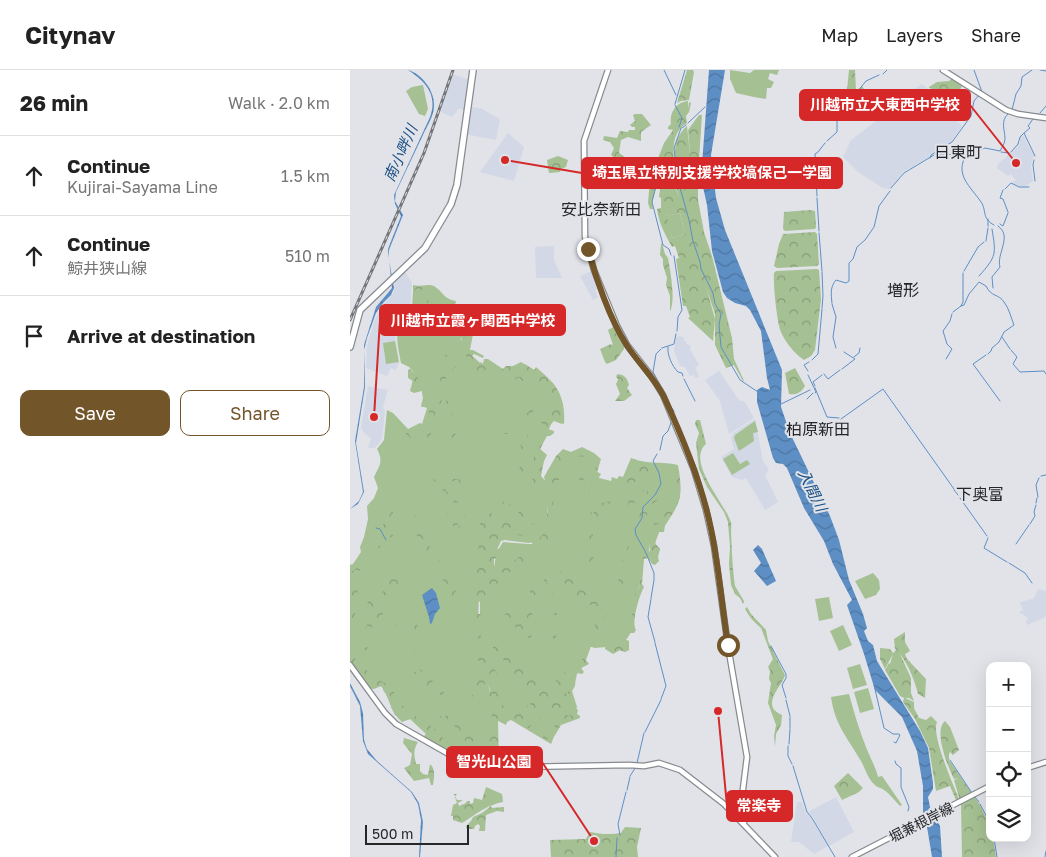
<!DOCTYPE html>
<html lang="en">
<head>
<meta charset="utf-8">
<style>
	:root { --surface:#fff; --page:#f2f2f2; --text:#222; --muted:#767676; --line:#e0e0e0; --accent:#73552a }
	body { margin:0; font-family:"Golos Text","Noto Sans JP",sans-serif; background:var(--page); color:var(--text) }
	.controls { position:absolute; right:15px; bottom:15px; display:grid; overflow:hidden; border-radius:10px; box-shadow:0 5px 20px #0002 }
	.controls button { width:45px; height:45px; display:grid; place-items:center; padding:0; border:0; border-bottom:1px solid var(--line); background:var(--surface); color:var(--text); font:25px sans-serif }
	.scale { position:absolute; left:15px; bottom:12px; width:104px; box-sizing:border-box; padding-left:5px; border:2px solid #252628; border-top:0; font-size:14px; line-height:18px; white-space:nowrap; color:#252628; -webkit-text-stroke:4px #e1e3e9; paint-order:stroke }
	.stop { position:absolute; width:15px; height:15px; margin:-11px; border:4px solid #73552a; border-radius:50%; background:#fff }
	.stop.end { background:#73552a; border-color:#fff; box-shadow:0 1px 5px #0008 }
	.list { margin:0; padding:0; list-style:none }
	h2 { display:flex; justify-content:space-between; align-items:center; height:65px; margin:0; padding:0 20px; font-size:21px }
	h2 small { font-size:16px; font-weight:400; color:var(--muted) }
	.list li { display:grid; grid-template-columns:32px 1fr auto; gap:15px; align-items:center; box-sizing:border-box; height:80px; padding:0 20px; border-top:1px solid var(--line) }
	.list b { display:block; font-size:19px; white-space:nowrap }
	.list p { margin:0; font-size:16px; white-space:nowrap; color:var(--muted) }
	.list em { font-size:16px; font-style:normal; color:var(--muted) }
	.actions { display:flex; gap:10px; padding:15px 20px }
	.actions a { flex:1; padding:11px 0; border:1px solid var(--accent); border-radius:10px; text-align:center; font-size:18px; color:var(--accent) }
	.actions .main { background:var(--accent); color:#fff }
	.icon { flex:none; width:28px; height:28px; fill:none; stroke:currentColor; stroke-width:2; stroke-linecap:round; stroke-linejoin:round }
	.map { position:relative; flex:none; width:696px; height:787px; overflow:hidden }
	header { display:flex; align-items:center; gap:30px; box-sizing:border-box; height:70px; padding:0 25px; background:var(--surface); border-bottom:1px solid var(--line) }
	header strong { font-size:24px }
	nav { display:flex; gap:28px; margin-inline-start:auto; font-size:18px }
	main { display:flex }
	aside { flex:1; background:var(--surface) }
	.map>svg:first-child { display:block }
	.built { fill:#d2d8e5 }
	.grass { fill:#a5c092 }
	.forest { fill:url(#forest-crowns); fill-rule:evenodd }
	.water { fill:url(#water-waves) }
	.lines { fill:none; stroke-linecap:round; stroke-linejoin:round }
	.stream { stroke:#5d8fc5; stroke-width:1 }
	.secondary-casing { stroke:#878a8f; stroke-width:7 }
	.primary-casing { stroke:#878a8f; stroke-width:8 }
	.secondary { stroke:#fff; stroke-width:4.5 }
	.primary { stroke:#fff; stroke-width:5.5 }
	.rail-casing { stroke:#737578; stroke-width:3 }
	.rail { stroke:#e1e3e9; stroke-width:1; stroke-dasharray:4; stroke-linecap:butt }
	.route { stroke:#73552a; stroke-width:6 }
	.labels { text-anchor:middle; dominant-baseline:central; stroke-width:4; stroke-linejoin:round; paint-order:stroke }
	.street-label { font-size:14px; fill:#252628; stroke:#e1e3e9 }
	.water-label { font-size:15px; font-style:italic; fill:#1b5084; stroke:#e1e3e9 }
	.quarter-label { font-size:16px; fill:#252628; stroke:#e1e3e9 }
	.leader { fill:none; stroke:#d62828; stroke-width:2 }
	.callout-dot { fill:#d62828; stroke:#e1e3e9; stroke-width:2 }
	.callout { fill:#d62828; stroke:#d62828; stroke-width:2 }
	.callout-label { font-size:15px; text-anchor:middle; font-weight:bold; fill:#fff }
</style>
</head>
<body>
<header>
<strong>Citynav</strong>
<nav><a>Map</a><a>Layers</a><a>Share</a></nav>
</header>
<main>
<aside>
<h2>26 min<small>Walk · 2.0 km</small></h2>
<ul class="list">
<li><svg class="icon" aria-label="ahead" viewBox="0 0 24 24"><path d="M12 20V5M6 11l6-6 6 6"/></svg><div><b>Continue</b><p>Kujirai-Sayama Line</p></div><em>1.5 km</em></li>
<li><svg class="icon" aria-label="ahead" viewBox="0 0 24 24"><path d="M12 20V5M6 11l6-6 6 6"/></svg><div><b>Continue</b><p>鯨井狭山線</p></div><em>510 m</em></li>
<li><svg class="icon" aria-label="arrive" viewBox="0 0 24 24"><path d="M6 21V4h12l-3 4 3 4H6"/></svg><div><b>Arrive at destination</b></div></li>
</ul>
<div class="actions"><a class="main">Save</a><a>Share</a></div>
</aside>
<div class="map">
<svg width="696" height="787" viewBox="0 0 696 787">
	<defs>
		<pattern id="forest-crowns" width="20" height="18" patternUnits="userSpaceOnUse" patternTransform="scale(1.25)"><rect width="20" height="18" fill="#a5c092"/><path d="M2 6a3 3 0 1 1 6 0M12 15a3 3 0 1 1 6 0" fill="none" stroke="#869c77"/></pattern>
		<pattern id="water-waves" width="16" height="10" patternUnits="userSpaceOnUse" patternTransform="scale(1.25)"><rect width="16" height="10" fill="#5d8fc5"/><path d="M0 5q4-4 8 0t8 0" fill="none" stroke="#4d75a0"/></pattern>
	</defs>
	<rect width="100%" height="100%" fill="#e1e3e9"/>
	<path class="built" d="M 102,4 L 120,10 L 116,41 L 109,38 L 102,47 L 89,41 Z
		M 572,14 L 576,17 L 592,40 L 603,51 L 605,49 L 612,56 L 600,73 L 580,84 L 579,87 L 553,102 L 540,119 L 533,118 L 508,102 L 493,87 L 501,70 L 530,48 L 530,38 L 534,32 L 545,31 Z
		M 119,36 L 132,39 L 150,49 L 146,70 L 115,64 Z
		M 158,63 L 174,77 L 164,111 L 130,102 Z
		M 674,65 L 678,75 L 684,85 L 681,95 L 683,111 L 675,117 L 665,115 L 662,112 L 666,110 L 661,104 L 658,106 L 647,98 L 648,94 L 665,79 L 670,72 L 670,67 Z
		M 204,176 L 204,190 L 212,208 L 186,208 L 185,177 Z
		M 54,200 L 62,213 L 59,250 L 55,250 L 46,259 L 45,266 L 49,293 L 47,298 L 45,300 L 41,298 L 37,306 L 16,298 L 17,276 L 24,252 L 30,239 L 44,222 L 45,209 Z
		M 242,201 L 250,218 L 245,220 L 248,227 L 243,230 L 230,206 Z
		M 330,266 L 334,268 L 334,271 L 336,271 L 336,274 L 341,276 L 340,279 L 349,295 L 345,297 L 349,307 L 345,308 L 344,305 L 340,306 L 335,297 L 330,296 L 324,281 L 326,267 Z
		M 369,301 L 387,327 L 390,331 L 394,331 L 398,337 L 404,348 L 379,364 L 370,331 L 355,310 Z
		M 18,316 L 38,320 L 33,337 L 35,341 L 32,369 L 25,378 L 18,378 L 21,368 L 14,363 L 11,357 Z
		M 405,349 L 413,391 L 419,400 L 415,405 L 428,432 L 415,440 L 396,408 L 392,410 L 382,407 L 371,387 L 384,379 L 381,368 L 383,363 Z
		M 688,519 L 696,521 L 696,545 L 694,548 L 677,555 L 676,552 L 678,548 L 669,542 L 673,540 L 669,531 L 671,532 L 684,528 Z
		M 486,727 L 504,762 L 479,776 L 463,747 L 458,742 Z
		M 447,732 L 452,732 L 456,743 L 462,749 L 478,776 L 464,784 L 449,772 L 441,772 Z"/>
	<path class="grass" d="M 380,0 L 400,3 L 404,0 L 429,0 L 427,5 L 420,3 L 418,9 L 424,12 L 421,18 L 417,18 L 416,29 L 404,27 L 386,23 L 380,9 Z
		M 73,15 L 78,39 L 75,46 L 69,44 L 56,21 L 62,17 Z
		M 330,143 L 335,164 L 322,168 L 316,146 Z
		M 63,215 C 70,217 77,214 83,216 C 94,221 91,228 106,231 L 104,240 L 110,267 L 116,280 L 129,292 L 134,296 L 152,299 L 172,296 L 175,294 L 184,300 L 186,297 C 206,316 216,324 214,354 L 203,350 L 190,379 L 197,385 L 194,391 L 191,406 L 201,417 L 193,470 L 179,473 L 155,470 L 151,471 L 129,519 L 128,559 L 134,598 L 146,646 L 149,694 L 122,692 L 72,669 L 76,664 L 60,649 L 52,652 C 40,642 40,628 31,616 L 24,619 L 17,618 L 2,598 L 0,592 L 0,495 L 3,494 L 11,482 L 10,477 L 14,467 L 18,449 L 17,436 L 24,428 L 28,418 L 24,407 C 29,396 34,392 27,379 L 34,370 L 37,340 L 43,343 L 58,359 L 70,353 L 72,354 L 77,338 L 71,336 L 73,328 L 72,321 L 61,318 L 64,303 L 59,297 L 51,293 C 49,280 40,252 60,251 L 63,237 Z
		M 45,271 L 49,292 L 36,294 L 33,273 Z
		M 405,351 L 408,362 L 403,363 L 404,371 L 389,381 L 384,368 L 385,365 Z
		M 232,379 L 250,391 L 247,402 L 250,404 L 249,408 L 265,412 C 284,400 305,388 327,396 L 330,428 L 315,454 L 314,462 L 307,462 L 305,475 L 300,474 L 298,488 L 293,488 L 293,496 L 280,564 L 276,570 L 276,582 L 256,577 L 245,578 L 238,576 L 234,595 L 226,605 L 225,616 L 222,621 L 227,637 L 225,642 L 209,654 L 201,674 L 166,653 L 149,637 L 130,571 L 130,519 L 143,508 L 146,483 L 153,472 L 179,474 L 193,474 L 202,423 L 217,383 Z
		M 383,383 L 390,394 L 397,390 L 400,394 L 382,405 L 373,389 Z
		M 523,503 L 529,510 L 530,519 L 526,525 L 515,529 L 505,511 Z
		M 479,527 L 483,548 L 469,551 L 465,529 Z
		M 493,555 L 502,575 L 489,581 L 480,561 Z
		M 510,594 L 517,615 L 503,619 L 497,598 Z
		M 518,618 L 524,639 L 510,643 L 504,622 Z
		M 499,624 C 504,642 509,660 516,677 C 520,688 525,695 528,707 L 532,706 L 552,735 L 550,736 C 544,730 540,724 534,720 C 530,717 527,718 524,714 C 518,709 515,698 511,691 C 497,667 485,655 481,627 Z"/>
	<path class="forest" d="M 337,0 L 343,0 L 344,2 L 339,30 L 331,31 L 327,33 Z
		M 499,0 L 505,0 L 506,21 L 512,16 L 518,25 L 509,28 L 504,27 L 498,34 L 496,31 Z
		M 602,8 L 612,16 L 608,23 L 600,24 L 579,18 L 579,17 L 587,12 L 599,11 Z
		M 338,31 L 338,39 L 339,32 L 341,33 L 339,42 L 336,46 L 337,53 C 318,64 324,89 326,107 L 308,112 L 302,131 L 303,139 L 300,139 L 298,133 L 300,109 L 314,73 L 323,60 L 318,59 L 318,57 L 321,54 C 319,43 326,32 338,31 Z
		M 285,44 L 292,44 L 301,55 L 291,62 L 291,71 L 278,67 L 271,70 L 269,83 L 276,88 L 279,87 L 279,99 L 275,101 L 274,113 L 270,113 C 266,103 270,92 261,85 L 264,78 L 260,72 L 253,70 L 254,66 L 267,68 L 270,61 L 278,62 L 279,60 L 285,60 L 285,57 L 282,57 L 280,55 L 285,51 L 283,45 Z
		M 349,45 L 352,45 L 348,105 L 348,130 L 354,162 L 362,186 L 382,268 L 384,289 L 394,311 L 393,311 L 384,295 L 376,298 L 365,275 L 365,244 L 356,217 L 365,249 L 363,271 L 338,248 L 340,247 L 336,236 L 333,236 L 326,189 L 329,188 L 325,176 L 322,177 C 315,164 309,154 307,139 L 311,138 L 311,128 L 309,127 L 311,112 L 324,112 L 329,128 L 325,112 L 337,106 L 328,109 C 325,90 320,70 337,56 L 341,93 L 338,60 ZM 330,143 L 335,164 L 322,168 L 317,146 Z
		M 208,86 L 218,90 L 216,97 L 211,99 L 210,102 L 199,103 L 197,90 Z
		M 460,140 L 465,141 L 466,157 L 465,159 L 435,161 L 433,159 L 434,142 Z
		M 465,162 L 467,164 L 469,194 L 467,196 L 427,198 L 424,196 L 429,174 L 433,164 Z
		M 312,173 L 315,184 L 318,188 C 320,199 326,231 320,241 L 320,226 L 316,215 L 317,208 L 313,195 L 313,189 L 310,185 L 311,174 Z
		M 467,199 L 469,200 L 471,229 L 465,280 L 461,286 L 454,290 C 445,284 435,272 431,262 C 427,253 423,214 424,203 L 426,201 Z
		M 79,215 L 84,216 L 104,236 L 104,242 L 111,264 L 118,262 L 123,264 L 120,280 L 123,280 L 134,286 L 133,288 L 124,284 L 122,286 L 126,293 L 129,294 L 131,292 L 133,294 L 134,289 L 138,289 L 153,299 L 156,296 L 163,296 L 171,292 L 184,300 L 187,298 C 194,305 203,311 207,319 C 212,326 215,347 212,354 L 204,351 L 198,357 L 198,359 L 204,361 L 204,363 L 200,366 L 197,366 L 190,379 L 196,385 L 193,393 L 190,410 L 195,410 L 194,407 L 206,386 L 213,379 L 221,382 L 232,377 L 244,383 L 251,389 L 247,402 L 251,404 L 250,406 L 241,402 L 245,400 L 246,397 C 243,384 228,386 217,388 L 212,401 L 214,404 L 211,408 L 208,410 L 205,420 L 206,424 C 203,428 198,464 199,468 L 195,474 L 184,477 L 180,469 L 166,464 L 158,458 L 156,459 L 157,461 C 151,461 147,454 141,454 L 143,459 L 151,464 L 152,468 L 146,479 L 149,479 L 147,483 L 149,486 L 144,489 L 144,496 L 151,498 L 161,489 L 164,491 L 169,487 L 177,484 L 179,486 L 176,487 L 173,493 L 167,496 L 163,502 L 158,502 C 153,509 147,514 140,520 C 136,524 134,528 129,532 L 123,528 C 126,522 126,516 125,510 C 125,506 127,502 128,498 C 129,489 126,475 132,469 L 136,478 L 140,480 L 142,478 L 142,471 L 135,463 L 116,426 L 122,429 L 128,436 L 134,437 L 147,448 L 172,455 C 174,461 178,468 186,466 L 188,469 L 192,466 L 198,439 L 198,419 L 193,416 L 182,415 C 183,405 184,396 184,386 L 187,384 L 188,374 L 186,370 L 192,352 L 195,342 L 205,329 L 202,322 L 192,319 L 202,318 L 202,316 L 195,312 L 196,308 L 189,312 L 177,310 L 172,311 L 169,307 L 164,310 L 152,310 L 153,308 L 145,306 L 143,304 L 140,305 L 135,300 L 133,302 L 129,301 L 125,305 L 130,317 L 127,320 C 125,313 121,307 119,300 C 117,291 116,281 111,273 L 112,269 L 104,264 L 96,250 L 99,246 L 99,238 L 92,235 L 88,226 L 78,217 L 71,220 L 66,219 L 64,222 L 74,261 L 69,264 L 64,263 L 62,269 L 63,275 L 60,275 L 56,262 L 51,259 L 46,266 L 47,259 L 52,254 L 58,255 C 64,244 61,230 64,216 L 70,217 Z
		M 78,230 L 80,237 L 84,242 L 83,246 L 89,248 L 97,268 L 99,268 L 99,273 L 95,275 L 95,277 L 98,279 L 101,286 L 103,287 L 105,286 L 104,292 L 100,287 L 95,286 L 96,282 L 92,279 L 90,271 L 86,264 L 87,259 L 83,257 L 84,253 L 79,247 L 80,240 L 77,241 L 78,238 L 76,231 Z
		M 265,256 L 274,275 L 274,279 L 266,290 L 257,294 L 255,292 L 250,279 L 261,274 L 263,275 L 258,260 Z
		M 105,296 L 109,299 L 109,304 L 103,309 L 99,322 L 102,327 L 103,361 L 111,372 L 111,377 L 108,377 L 102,367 L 100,369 L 91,369 L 96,362 L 102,359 L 99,355 C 100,347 102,340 96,332 L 100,307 L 98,306 C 90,314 97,332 85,341 L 86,352 L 80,366 L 66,374 L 60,371 L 52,357 L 55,357 L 62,370 L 75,364 L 79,355 L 79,337 L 71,337 L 74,333 L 72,321 L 64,323 L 60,321 L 61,317 L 64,316 L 63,311 L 58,308 L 58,300 L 60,299 L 67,306 L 77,327 L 83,328 L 87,326 L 90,328 L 91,325 L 89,318 L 92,316 L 89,307 L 93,303 L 99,304 L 101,300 L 104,299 Z
		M 445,298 L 455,316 C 451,323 446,325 439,324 L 435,303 Z
		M 268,304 C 274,305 277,307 279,315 L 277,318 L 282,325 L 274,331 L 265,331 L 270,324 L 266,314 L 268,310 L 266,306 Z
		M 179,335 L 185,336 L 183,342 L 180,345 L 184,344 L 184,348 L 180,349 L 182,352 L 180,354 L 181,357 L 174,376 L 176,378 L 172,384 L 173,385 C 169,398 179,413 176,426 C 173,420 168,397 170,391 L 167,385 L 170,384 L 171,369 L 176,355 L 174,353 L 177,349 L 175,347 L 176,344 L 179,342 Z
		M 174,337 L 171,345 L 157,364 L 152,364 L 150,361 L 151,356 L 149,354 L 151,351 L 148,349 L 148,346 L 156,349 L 167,346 L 170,341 L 167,341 L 168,339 Z
		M 346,350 L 350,350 L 356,374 C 336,391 374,433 380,450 C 382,453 381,458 381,462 C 382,478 382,493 384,509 L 385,516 L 394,531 L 393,534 L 390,528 L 385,524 L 381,515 L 379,494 L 380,477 L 378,452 L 374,442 L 357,417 L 349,399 L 346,373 L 349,363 L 345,354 Z
		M 281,388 C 299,395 310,391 328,395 C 333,425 332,431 314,457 L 309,454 L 304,455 L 303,453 L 318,439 L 324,427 L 327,414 L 326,399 L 318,394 L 301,403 L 299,402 L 285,412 L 282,411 L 281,414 L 274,416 L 271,415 L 266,419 L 259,416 L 263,413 L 261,411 L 262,407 L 267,409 L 269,406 L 273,407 Z
		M 226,398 L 227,403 L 229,403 L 234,410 L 235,417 L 239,419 L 240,425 L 244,428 L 242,430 L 243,432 L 251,434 L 248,430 L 247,424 L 248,424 L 250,430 L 253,431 L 253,433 L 267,429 L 275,431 L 271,439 L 267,432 L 265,435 L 261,433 L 253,437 L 251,450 L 249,449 L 250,453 C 239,464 244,466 244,476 L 237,476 L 237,465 L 242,454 L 240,451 L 244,442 L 249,438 L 247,436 L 245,439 L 242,438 L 242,444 L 237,442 L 241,436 L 237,432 L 238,430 L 233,421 L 233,416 L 229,414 L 230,410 L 224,403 Z
		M 94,407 L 97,409 L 102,407 C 106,411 111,408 117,412 C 126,417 140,426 151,428 L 153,432 C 163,434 170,442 179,444 L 181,439 L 184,438 L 187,439 L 189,445 L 184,451 L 185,455 L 172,448 L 167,440 L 164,441 L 156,435 L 147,431 L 146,429 L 141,430 L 140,427 L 138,428 C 125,423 113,412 101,411 L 95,417 L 96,421 L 108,432 L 115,446 L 113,447 C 109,434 91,422 90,415 L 83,410 L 86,408 L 91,409 Z
		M 303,412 L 307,413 L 306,416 L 301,419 L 301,422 L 296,427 L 296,429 L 300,428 L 305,421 L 308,421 L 310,422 L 307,431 L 299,436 L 299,440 L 297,440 L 298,442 L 297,446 L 292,450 L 292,446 L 290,449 L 288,448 L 290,441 L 295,434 L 291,429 L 279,436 L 280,438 L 278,439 L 280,444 L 276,445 L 279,428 L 286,429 L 292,425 L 291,422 L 294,420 L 297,424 L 297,419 L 302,417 Z
		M 75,417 C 85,421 84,426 90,434 C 97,443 107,452 114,462 C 112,468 113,474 119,476 L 126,475 L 124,479 L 119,482 L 113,478 L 108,459 L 102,455 L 97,443 L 90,438 L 84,428 L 74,420 Z
		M 43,442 L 42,446 L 43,448 L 40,453 L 46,457 L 43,459 L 39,457 L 38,458 L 38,461 L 42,462 L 43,466 L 41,468 L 38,465 L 37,470 L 30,475 L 31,482 L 35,489 L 33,492 L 37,490 L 38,492 L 34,496 L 29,495 L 25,497 L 24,490 L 27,487 L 26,484 L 29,478 L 27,476 L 27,480 L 25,479 L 26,472 L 29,468 L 25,464 L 25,460 L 27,459 L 33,462 L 35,459 L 33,455 L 35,449 L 38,448 L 41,442 Z
		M 61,443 L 65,444 L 66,453 L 70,459 L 73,459 L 78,470 L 79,476 L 85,483 L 104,513 L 101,516 L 107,520 L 104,523 L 104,530 L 107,531 L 106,534 L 100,530 L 98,523 L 100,519 L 95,514 L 89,501 L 84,499 L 85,495 L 80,494 L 81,486 L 79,486 L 78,491 L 73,491 L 75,488 L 75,483 L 67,477 L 65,473 L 68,469 L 63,452 L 60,452 L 58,449 L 59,446 L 57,444 Z
		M 309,457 L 310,460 L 305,473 L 310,479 L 308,487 L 309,491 L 305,495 L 302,494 L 298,488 L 294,489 L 292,514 L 294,517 C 289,526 281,553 286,560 L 284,563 L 280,563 L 279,549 L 283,542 L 282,536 L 285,524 L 289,519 L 290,506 L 288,503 L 290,497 L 289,495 L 291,494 C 291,488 295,484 300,481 L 300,474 L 305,470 L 307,460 Z
		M 211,473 L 215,473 L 216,478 L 222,482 L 223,480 L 224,482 L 227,480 L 232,482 L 238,478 L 242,478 L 243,481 L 241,483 L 246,493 L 247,503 L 244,504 L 237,498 L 234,499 L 228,494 L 229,491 L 224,489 L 224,486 L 211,477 Z
		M 274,474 L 279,476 L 275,489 L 278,493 L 276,496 L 278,498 L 275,503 L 273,511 L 277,514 L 272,517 L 275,521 L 277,534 L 275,535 L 272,523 L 267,520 C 267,511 272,503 269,494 L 273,490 L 270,483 L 273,481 Z
		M 22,492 L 21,494 L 11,499 L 7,503 L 9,505 L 15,503 L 23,505 L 23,508 L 17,506 L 6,513 L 9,529 L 9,537 L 4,546 L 4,561 L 0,578 L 0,532 L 2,529 L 0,520 L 0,503 L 8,497 L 13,497 L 14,493 Z
		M 212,492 C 215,496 222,500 223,504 L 220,506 L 230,515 L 229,519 L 231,518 L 232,521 L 235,519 L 244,529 L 248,526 L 252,534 L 256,537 L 249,535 L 246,537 L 235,533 L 235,530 L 229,526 L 229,530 L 226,538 L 224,539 L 223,529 L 220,532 L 218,531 L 220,529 L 217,525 L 219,522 L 214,512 L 217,505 L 219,503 L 214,501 L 212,505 L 210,503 L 211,498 L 209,495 Z
		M 57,501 L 57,508 L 50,512 L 51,514 L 47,523 L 43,523 L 40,529 L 40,533 L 34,538 L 36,540 L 32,545 L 30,545 L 30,552 L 38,554 L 33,557 L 22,557 L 18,562 L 21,567 L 17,573 L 18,581 L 10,579 L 8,577 L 13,571 L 12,566 L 20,549 L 17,539 L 19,516 L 23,514 L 22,522 L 25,523 L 26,531 L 33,521 L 35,511 L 41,507 C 49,510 51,503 57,501 Z
		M 194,509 L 197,510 L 197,513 L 201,517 L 203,528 L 208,537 C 204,547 212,555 205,564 L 207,568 L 207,572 L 204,571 L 202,565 L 206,554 L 203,547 L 205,545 L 202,542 L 202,534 L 199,532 L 200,525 L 195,519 Z
		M 186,517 L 189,517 L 189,522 L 184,526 L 186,529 L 185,538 L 181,540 L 183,543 L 181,546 C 182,554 183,562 181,570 L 180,570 L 175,563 L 165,557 L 165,555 L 171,551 L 172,547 L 165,548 L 165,552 C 162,555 156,552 153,549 L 154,545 L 160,541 L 165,542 L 168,540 L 173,539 L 175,533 L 180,530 L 180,520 Z
		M 57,526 L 59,529 L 62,528 L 59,534 L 60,541 L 58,542 L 56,540 L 51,545 L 52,555 L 55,557 L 59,557 L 61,551 L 64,550 L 69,558 L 69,567 L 74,568 L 79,575 L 75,585 L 77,587 L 74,590 L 75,593 L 71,594 L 73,600 L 72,602 L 59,589 L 57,579 L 53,581 L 45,575 L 44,571 L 41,569 L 38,563 L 33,559 L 34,558 L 39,559 L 47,569 L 58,573 L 57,579 L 61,578 L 62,575 L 63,579 L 69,585 L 76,579 L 74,573 L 68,571 L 65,566 L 53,562 L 48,556 L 44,554 L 45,553 L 49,553 L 50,548 L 46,546 L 46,543 Z
		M 397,537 L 401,544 L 416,560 L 418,571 L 435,605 C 433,614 418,627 423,638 C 424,641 430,644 432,645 L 431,655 L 426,664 L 425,677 L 424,666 L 426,655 L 418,633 L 421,613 L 419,609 L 420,601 L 418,597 L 423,589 C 421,584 412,560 411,558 C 403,551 400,548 395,539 Z
		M 128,544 L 131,544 L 135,551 L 131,555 L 131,569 L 140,592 L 148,605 L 146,609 C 152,620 150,621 150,632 L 156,639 L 172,641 L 180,645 L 190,645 C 188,657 191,664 202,667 L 200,671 L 190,666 L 186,660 L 187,654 L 185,651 L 179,658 L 176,658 L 161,650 L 157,652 L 156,655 L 148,651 L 149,694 C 114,693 102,685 72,669 L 76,664 L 76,662 L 61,649 L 55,650 L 54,647 L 45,645 L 41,637 L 40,625 L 34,622 L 32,616 L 21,618 L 15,611 L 11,611 L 0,592 L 0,587 L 4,587 L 13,601 L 17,600 L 18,604 L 27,606 L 29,610 C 37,613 37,617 44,621 C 43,631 51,637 60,638 L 60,643 L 67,647 L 72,653 L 79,654 L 82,658 L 87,660 L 89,665 L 112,682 L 114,685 L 117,685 L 128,691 L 134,689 L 146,692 L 148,689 L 147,680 L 144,677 L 145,674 L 143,673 L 145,670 L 144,669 L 140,672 L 139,671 L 144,663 L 141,665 L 138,664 L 141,663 L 142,659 L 140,657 L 143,654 L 140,652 L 142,644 L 138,638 L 141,630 L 139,626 C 141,622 140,616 136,613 L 134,614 L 133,616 L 135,617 L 135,621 L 133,619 L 128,620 L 125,628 L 121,628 L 124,622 L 120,618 L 126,615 L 127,612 L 124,609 L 125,607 L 128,609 L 131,604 L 126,600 L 130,593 L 127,589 L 127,585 L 129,584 L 127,582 C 128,575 130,563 124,556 L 124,549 Z
		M 257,544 L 258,547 L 256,549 L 258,550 L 258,554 L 249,563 L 249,569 L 258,574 C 267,572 270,567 279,571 L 279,580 L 275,582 L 270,580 L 263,584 L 255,579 L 255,576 L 252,573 L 248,577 L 241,576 L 236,590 L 239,594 L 231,598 L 234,602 L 232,604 L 227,603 L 226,609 L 223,611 L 226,597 L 230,596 L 233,592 L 232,589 L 234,588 L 236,576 L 239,573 L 238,570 L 241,566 L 240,564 L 240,560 L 244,559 L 245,553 Z
		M 138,557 C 143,564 150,566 155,573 C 158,578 158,584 163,588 C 167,591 173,592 178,595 L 179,607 L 192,612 L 204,622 L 206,631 L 213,636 L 216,645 L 220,646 L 223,639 C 217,632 214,625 208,619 L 209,614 L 204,609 L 208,603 L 215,602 L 216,606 L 212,609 L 214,623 L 218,624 L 218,618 L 221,618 L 220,623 L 224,631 L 222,635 L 228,640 L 227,644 L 230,646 L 230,648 L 211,655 L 204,667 L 206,658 L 202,653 L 207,655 L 213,650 L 213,647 L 207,639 L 203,644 L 201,642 L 202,633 L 198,634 L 196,642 L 195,642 L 193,640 L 196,635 L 188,624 L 185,627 L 185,631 L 188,635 L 187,639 L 181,638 L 180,633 L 183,631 L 180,629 L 174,633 L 177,634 L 178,637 L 169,632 L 172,630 L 175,631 L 180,623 L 178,618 L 176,619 L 176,615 C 169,615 162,607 161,599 L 158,597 L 156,593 L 158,592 C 144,588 143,572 133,561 L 134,559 Z
		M 555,562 L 555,572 L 560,581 L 555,584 L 557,589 L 576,609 L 575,628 L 568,624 C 565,611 558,594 550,584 L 561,608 L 561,623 L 564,631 L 559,628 L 555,628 L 564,632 L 564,638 L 569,648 L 576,650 L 581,646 L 587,652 C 581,665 603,714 609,729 L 606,730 L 600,716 L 586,721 L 579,678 L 565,649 L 553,632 L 554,628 L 550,626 L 535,600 L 539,593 L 540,594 L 543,584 L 535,599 L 530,589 L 530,578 L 540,579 L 543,583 L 546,580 L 548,581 L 545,579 L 544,569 Z
		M 25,573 L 26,573 L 30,579 L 32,577 C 35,583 44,584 49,591 L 51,591 L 53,597 L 57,593 L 74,611 L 85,607 L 81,614 L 84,618 L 90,619 L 88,623 L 94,621 L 93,625 L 89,625 L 81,619 L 77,621 L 76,619 L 76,616 L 61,604 L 55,602 L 53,604 L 43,595 L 42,589 L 39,590 L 36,584 L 29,580 Z
		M 83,637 L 86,638 L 88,644 L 93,648 L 97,645 L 103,646 L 105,642 L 109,649 L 114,651 L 114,659 L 118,661 L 120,660 L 121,651 L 127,648 L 130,639 L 133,639 L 130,642 L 131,645 L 128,648 L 129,652 L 126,656 L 122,656 L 123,660 L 126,660 L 122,665 L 124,665 L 126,663 L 127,670 L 137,681 L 130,687 L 129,682 L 124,684 L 122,682 L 114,669 L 109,665 L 104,655 C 95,653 89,644 80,642 L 80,639 Z
		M 595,651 L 600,657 L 609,680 L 603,685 L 600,682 L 599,684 L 599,690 L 630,735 L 639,754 L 640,768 L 643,768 L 646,787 L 612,787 L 611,734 L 604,710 L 609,708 L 604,709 C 598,697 583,661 595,651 Z
		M 54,668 L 68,672 C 63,680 64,685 66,694 L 70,694 L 70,701 L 73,704 L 78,705 L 80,694 C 86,699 84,708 83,715 L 81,715 L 79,708 L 64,711 L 54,698 L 60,695 L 62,684 L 53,673 Z
		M 498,703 L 513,718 L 509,722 L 492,730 L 484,716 Z
		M 136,717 L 152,724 L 153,732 C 138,734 125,745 112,753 L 103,750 L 103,746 L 101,746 L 103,735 L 107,733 L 104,724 L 107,724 L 105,726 L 107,730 L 113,730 L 108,733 L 109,736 L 116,733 L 117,731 L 120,731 L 120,734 L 123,733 L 124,728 L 132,730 Z
		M 141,736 L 142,738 L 154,737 L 154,742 L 147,741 L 136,745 L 135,761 L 129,761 L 130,756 L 128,754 L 125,756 L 124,759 L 117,759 L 116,756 L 121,751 L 123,747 L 132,743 Z
		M 275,757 L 291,758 L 287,777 L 288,787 L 201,787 L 200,770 L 236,769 L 240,762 C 250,764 260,765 271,763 Z"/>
	<path class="water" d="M 58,0 C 72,4 85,21 84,36 C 84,46 77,56 73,65 C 64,84 55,103 46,122 L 45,131 L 53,145 L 39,180 L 39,190 L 44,218 L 41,225 L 33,233 L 26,243 L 17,268 L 14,280 L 15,317 L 6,373 L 14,422 L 8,434 L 0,439 L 9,431 L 13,422 L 5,371 L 14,317 L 14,275 L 26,237 L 42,218 L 38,179 L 51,146 L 45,134 L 44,125 L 80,47 C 88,25 76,12 58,0 Z
		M 359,0 L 375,0 L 361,85 L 366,128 L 375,160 L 432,300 L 431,337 L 440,363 L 480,446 L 489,470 L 499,510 L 513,544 L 517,558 L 514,561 L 518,571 L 523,575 L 527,591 L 570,661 L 578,678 L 583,713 L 583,719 L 578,727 L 581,742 L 590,756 L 592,787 L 582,787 L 576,751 L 573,747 L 573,716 L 567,681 L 552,647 L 525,620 L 514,584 L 497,535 L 502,530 L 483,494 L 474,471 L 454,438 L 437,398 L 433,394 L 426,393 L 423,388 L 407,332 L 407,320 L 412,317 L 420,320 L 417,308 L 411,261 L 400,240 L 396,236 L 385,233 L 377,228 L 373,222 L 362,181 L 357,135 L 351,108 Z
		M 408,475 L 412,479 L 426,511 L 417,516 L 404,501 L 411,493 L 403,480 Z
		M 82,518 L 86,523 L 90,538 L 85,544 L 82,553 L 80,554 L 79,547 L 72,525 Z
		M 0,613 L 10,632 L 13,643 L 14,670 L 17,679 L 27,691 L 62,722 L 69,733 L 73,752 L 70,787 L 69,787 L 71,750 L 68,734 L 61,722 L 18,684 L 13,671 L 10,636 L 0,616 Z"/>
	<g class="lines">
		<path class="stream" d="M 314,0 L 326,25
			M 624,0 L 632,22
			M 690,0 L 696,1
			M 533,4 L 537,0
			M 499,32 L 516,11 L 529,5
			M 325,34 L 335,0
			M 325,35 L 332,48 L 329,57
			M 662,40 L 666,24 L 671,16 L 672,7 L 682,0
			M 690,43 L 696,36
			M 683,49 L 678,56 L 680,58 L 674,63 L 685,86
			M 338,53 L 355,37
			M 331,58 L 324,78 L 327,107 L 339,150 L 343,171 L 350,192 L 351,199 L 363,223 L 365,234 L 371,244 L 369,255 L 371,277 L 390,310 L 408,322
			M 332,58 L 336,55
			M 477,71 L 487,62 L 487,48 L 496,36
			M 651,82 L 659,83
			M 661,82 L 668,74 L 670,67 L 674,63
			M 617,84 C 603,104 621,117 631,132 C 637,140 631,148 644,155
			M 619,84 L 635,78 L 650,81 C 652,77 655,73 655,69 C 655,60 650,51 658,44
			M 586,85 L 614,84
			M 580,88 L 581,85 L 602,72 L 621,46 L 624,31 L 629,25
			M 684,90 L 683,95 L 685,111
			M 456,99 L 459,89
			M 541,118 L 554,103 L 584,85
			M 655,119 L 661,113 L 669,117 L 679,117
			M 653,120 L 650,128 L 653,129 L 658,142
			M 467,126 L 465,84 L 468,82 L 475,73
			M 467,128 L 469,161
			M 638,149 L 638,156
			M 650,154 L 653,156 L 658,143
			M 469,163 L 472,201
			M 636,171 L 638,158
			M 321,185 L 319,179 L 313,175 L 302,132 L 305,120 L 309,112 L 326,108
			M 324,186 L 332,240 L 328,247 L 327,261
			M 614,201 L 628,177 L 634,172
			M 472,202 L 473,226 L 472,238
			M 629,206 C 647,186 646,184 642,159
			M 643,218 L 642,207 L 650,197 C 646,184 663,166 648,156
			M 482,233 C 481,224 480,217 486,210 L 496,213 L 499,211 L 499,193 L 503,189 L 507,177 L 515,170 L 524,157 L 529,136 L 540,121
			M 482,234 L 486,247 L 483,267 L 486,278
			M 611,236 L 614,235 L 619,224 L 629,212 L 636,216 C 641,227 649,224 654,232 C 659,238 661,248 664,255 L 654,262 L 649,272 L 642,278 L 641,281 L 638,284
			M 603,242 L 611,236 L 613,232 L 613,203
			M 652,267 L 660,279
			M 318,277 C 317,285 322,296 328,302 L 332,303 L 333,306
			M 312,278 L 324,274 L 326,264
			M 311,279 L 306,284 L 303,302 L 314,322
			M 661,280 L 667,287 L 663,294 L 670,302 L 694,301 L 696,304
			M 636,285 L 623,294 L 650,331
			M 504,287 L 509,283 L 510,278
			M 596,289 L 602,279 L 597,274 L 593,261 L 600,251 L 602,244
			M 462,290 L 468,284 L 472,239
			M 492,299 L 505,289 L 494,282
			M 458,301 L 454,295 L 459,292
			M 474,304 L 478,309 L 490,300
			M 458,305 L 466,322 L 465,323
			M 334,309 L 345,331
			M 465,316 L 463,312 L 472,305
			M 465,318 L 477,347 L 489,348
			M 457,329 L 463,323
			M 317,331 L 324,341 L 323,344
			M 429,335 L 460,320
			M 491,349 L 533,319 L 604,419
			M 310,380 L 313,366 L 318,361 L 322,350
			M 691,406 L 696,405
			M 604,420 L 608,425
			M 688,427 L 686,415 L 689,408
			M 610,428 L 637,466
			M 686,433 L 687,428
			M 680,454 L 685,446 L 684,442 L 686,435
			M 26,458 L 30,459 L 36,470
			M 638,468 L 634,478 L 657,492
			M 666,474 L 679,455
			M 659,493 L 675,503 L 682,513
			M 301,528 L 304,510 L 304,503 L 296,483 L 286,465 L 285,459 L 292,448 L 293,437 L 305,425 L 311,414 L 309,403 L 303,391 L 307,384
			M 301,529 L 298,547 L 305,572
			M 305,573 L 316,616 L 311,629
			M 421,576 L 436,604 L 436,608 L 432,615 L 436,628
			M 524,615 L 534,658 L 543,664 L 549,664 L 550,665 L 546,673 L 544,672
			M 436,630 L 440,646
			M 440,658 L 440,647
			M 295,662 L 311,630
			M 439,674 L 440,659
			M 438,676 L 438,686 L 442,694
			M 600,690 L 622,723
			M 545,691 L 546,694 L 551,698 L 551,717 L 559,737 L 558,741
			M 287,693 L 294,663
			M 443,696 L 457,742 L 462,748 L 485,787
			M 280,706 L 286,697
			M 277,720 L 280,707
			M 625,727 L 629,732
			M 630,734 L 640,753
			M 270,765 L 268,754 L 276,722
			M 644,768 L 647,787
			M 266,787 L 267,768
			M 695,787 L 696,781"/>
		<g class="secondary-casing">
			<path id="secondary" d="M 258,0 L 234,71 L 235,167 L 244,200 L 267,256 L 277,275 L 302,307 L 313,325 L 344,400 L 356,440 L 364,476 L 378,576 L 397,687 L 391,735 L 394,753
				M 593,0 L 656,40 L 668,44 L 696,48
				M 0,595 L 35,643 L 46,654 L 111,691 L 122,693 L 170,697 L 279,695 L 294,696 L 309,693 L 330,700 L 374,734 L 425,787
				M 677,698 L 696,692
				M 502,787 L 640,716"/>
		</g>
		<g class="primary-casing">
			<path id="primary" d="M 0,277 L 10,240 L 75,178 L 101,134 L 107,115 L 123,0"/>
		</g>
		<use href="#secondary" class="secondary"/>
		<use href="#primary" class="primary"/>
		<g class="rail-casing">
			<path id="rail" d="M 0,250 L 74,83 L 103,0"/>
		</g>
		<use href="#rail" class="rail"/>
	</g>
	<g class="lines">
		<path class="route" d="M 238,179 C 246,209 260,249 276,274 C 288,293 304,307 314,327 C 333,368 352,414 361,459 C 369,497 372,537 378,575"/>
	</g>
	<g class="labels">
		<g class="street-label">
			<text transform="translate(571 752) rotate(-27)">堀兼根岸線</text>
		</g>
		<g class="water-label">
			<text transform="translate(50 83) rotate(-66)">南小畔川</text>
			<text transform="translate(463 420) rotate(64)">入間川</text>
		</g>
		<g class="quarter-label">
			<text x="608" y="82">日東町</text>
			<text x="251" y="139">安比奈新田</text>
			<text x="553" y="220">増形</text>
			<text x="468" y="359">柏原新田</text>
			<text x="630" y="424">下奥富</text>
		</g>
	</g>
	<path class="leader" d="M666 93L620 35M155 90L232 103M24 347L30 250M244 771L192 692M368 641L377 736"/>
	<g class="callout-dot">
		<circle cx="666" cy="93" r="5"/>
		<circle cx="155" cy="90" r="5"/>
		<circle cx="24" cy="347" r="5"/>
		<circle cx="244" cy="771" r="5"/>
		<circle cx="368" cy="641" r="5"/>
	</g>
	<g class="callout">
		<rect x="450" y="20" width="170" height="30" rx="5"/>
		<rect x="232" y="88" width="260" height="30" rx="5"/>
		<rect x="30" y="235" width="185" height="30" rx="5"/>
		<rect x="97" y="677" width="95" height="30" rx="5"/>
		<rect x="377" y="721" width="65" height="30" rx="5"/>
	</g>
	<g class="callout-label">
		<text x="535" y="40">川越市立大東西中学校</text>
		<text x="362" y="108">埼玉県立特別支援学校塙保己一学園</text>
		<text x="123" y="256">川越市立霞ヶ関西中学校</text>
		<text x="144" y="697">智光山公園</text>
		<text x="409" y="741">常楽寺</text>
	</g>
</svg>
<div class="controls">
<button>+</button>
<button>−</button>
<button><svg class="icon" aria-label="locate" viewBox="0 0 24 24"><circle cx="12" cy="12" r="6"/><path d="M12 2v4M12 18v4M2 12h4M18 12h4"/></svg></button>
<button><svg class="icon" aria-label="layers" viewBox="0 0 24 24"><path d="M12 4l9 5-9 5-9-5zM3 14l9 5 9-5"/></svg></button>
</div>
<div class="scale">500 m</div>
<div class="stop" style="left:378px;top:575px"></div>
<div class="stop end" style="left:238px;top:179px"></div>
</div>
</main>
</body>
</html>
